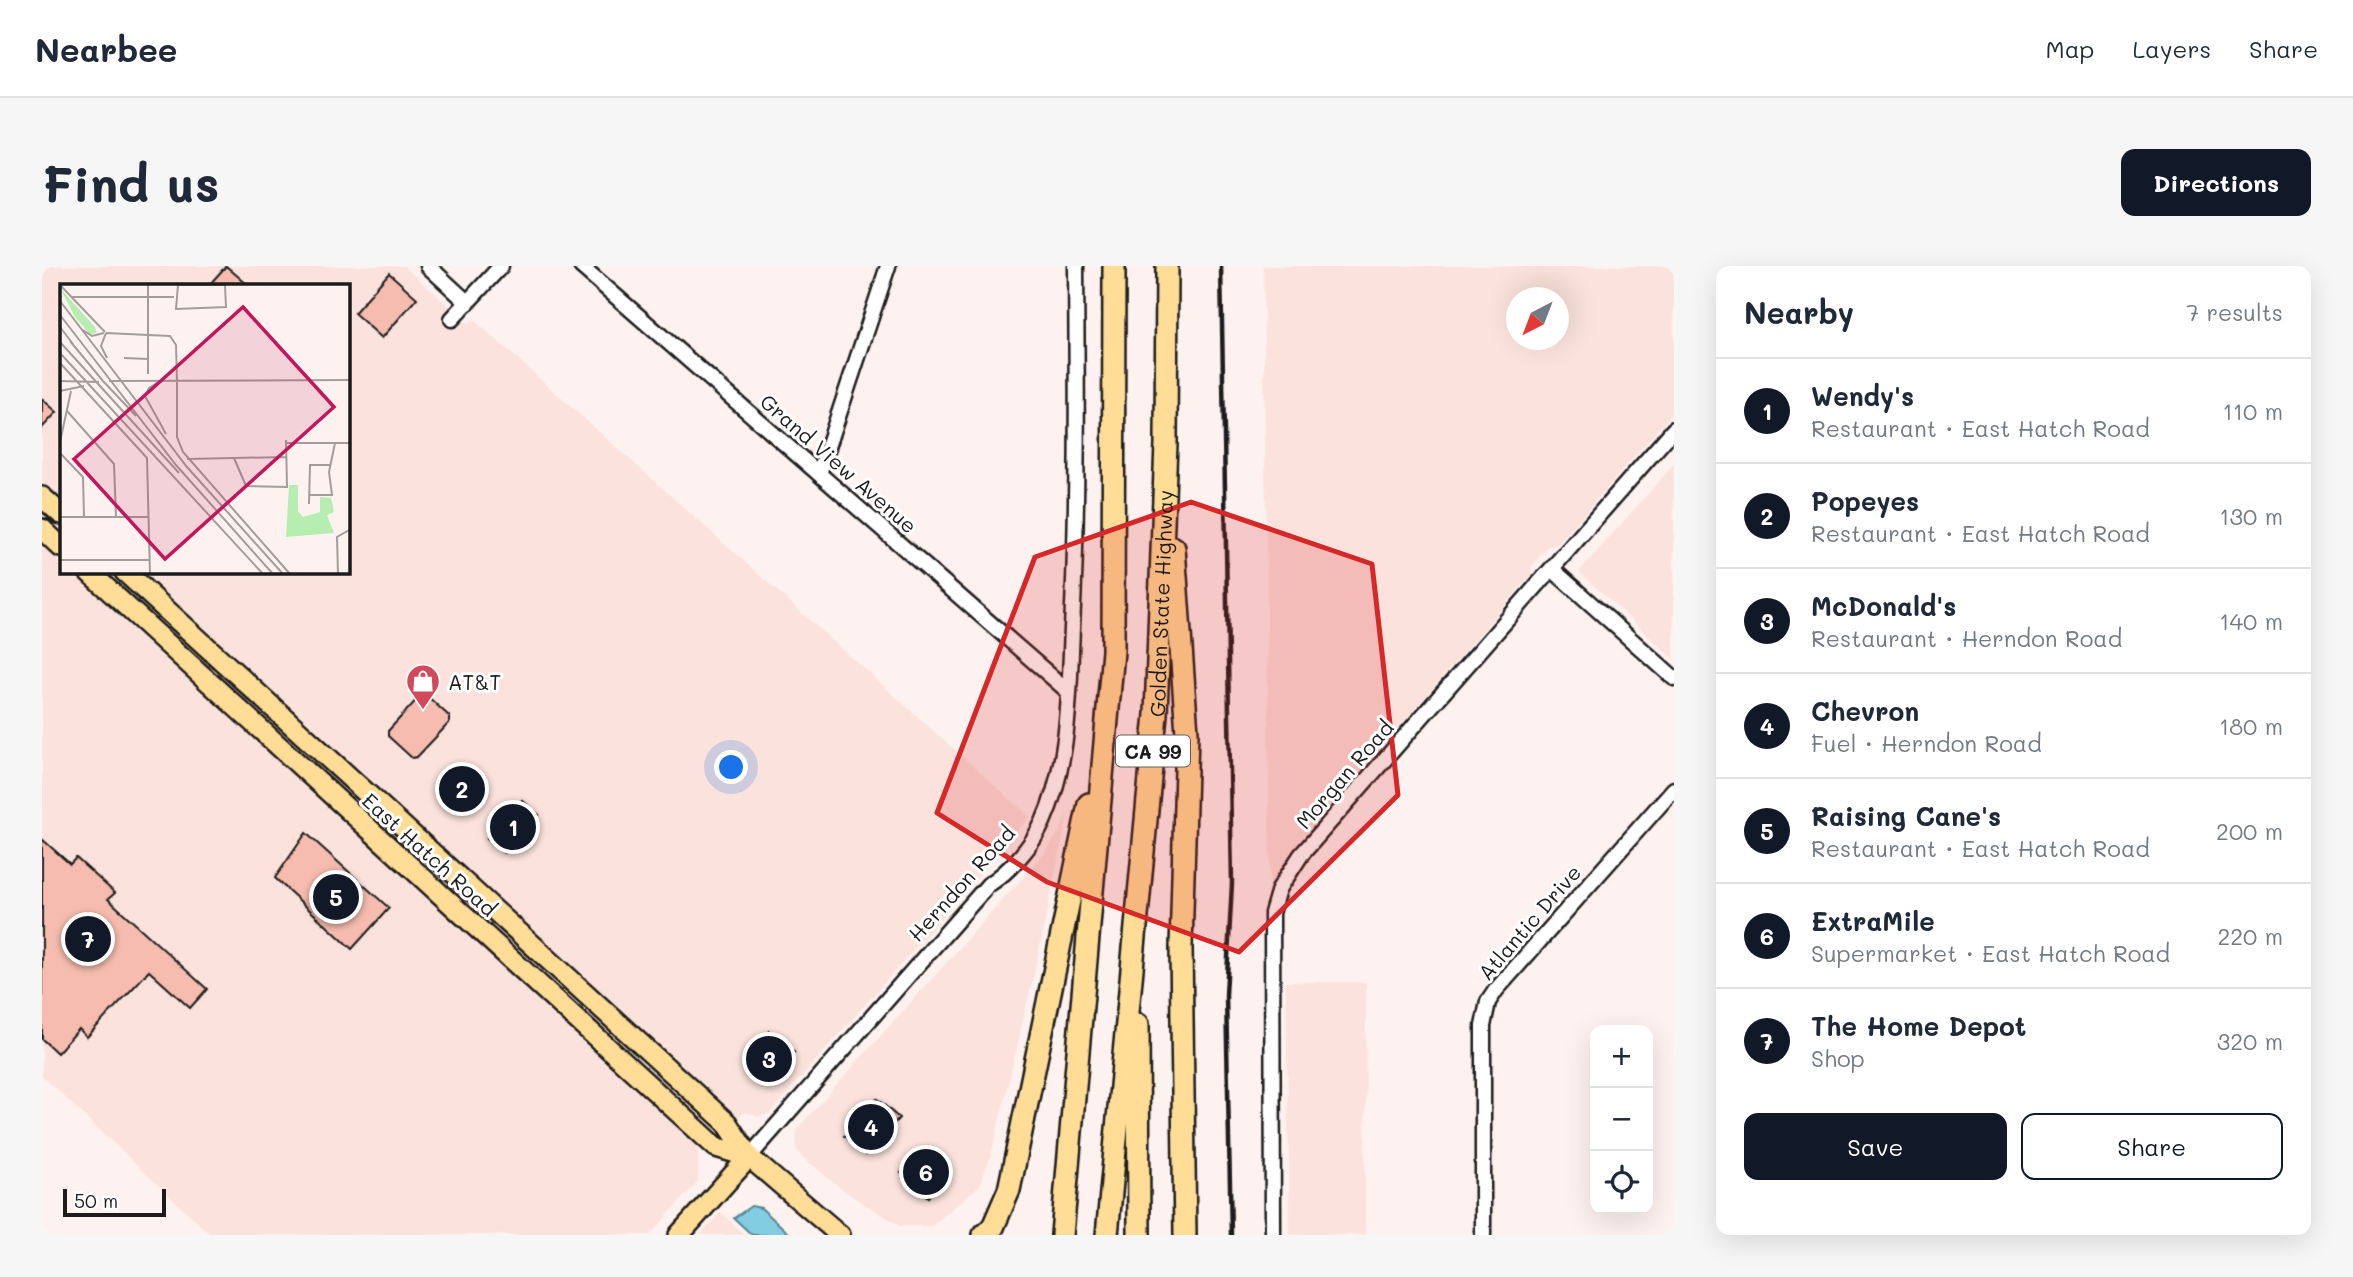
<!DOCTYPE html>
<html lang="en">
<head>
<meta charset="utf-8">
<style>
	:root { --surface:#fff; --page:#f6f6f7; --text:#1f2937; --muted:#747a83; --line:#e0e1e3; --accent:#111827 }
	body { margin:0; font-family:Mali,sans-serif; background:var(--page); color:var(--text) }
	.controls { position:absolute; right:21px; bottom:21px; display:grid; overflow:hidden; border-radius:14px; box-shadow:0 7px 28px #0002 }
	.controls button { width:63px; height:63px; display:grid; place-items:center; padding:0; border:0; border-bottom:2px solid var(--line); background:var(--surface); color:var(--text); font:35px sans-serif }
	.compass { position:absolute; left:1464px; top:21px; width:63px; height:63px; border-radius:50%; background:var(--surface); box-shadow:0 7px 28px #0002; rotate:222deg }
	.scale { position:absolute; left:21px; bottom:18px; width:103px; box-sizing:border-box; padding-left:7px; border:4px solid #1c1c1c; border-top:0; font-size:19px; line-height:24px; white-space:nowrap; color:#1c1c1c; -webkit-text-stroke:5px #fff; paint-order:stroke }
	.you { position:absolute; left:690px; top:502px; width:24px; height:24px; margin:-18px; border:5px solid #fff; border-radius:50%; background:#1a73e8; box-shadow:0 0 0 10px #1a73e833 }
	.badge { display:grid; place-items:center; width:46px; height:46px; border-radius:50%; background:var(--accent); color:#fff; font-size:23px; font-weight:700 }
	.pin { position:absolute; translate:-50% -50%; border:4px solid #fff; box-shadow:0 2px 7px #0006 }
	.list { margin:0; padding:0; list-style:none }
	h2 { display:flex; justify-content:space-between; align-items:center; height:91px; margin:0; padding:0 28px; font-size:30px }
	h2 small { font-size:23px; font-weight:400; color:var(--muted) }
	.list li { display:grid; grid-template-columns:46px 1fr auto; gap:21px; align-items:center; box-sizing:border-box; height:105px; padding:0 28px; border-top:2px solid var(--line) }
	.list b { display:block; font-size:26px; white-space:nowrap }
	.list p { margin:0; font-size:23px; white-space:nowrap; color:var(--muted) }
	.list em { font-size:23px; font-style:normal; color:var(--muted) }
	.actions { display:flex; gap:14px; padding:21px 28px }
	.actions a { flex:1; padding:16px 0; border:2px solid var(--accent); border-radius:14px; text-align:center; font-size:24px; color:var(--accent) }
	.actions .main { background:var(--accent); color:#fff }
	.icon { flex:none; width:38px; height:38px; fill:none; stroke:currentColor; stroke-width:2; stroke-linecap:round; stroke-linejoin:round }
	.map { position:relative; flex:none; width:1632px; height:969px; overflow:hidden; border-radius:14px }
	header { display:flex; align-items:center; gap:42px; box-sizing:border-box; height:98px; padding:0 35px; background:var(--surface); border-bottom:2px solid var(--line) }
	header strong { font-size:33px }
	nav { display:flex; gap:38px; margin-inline-start:auto; font-size:24px }
	.intro { display:flex; align-items:center; justify-content:space-between; box-sizing:border-box; height:168px; padding:0 42px }
	h1 { margin:0; font-size:49px }
	.button { padding:18px 32px; border-radius:14px; background:var(--accent); color:#fff; font-size:24px; font-weight:700 }
	main { display:flex; gap:42px; padding:0 42px }
	aside { flex:1; background:var(--surface); border-radius:14px; box-shadow:0 7px 28px #0002 }
	.map>svg:first-child { display:block }
	.built { fill:#fbe2dc; fill-rule:evenodd }
	.water { fill:#82cde2; stroke:#598693; stroke-width:2 }
	.building { fill:#f6bcaf; stroke:#1c1c1c; stroke-width:2 }
	.lines { fill:none; stroke-linecap:round; stroke-linejoin:round }
	.minor-casing { stroke:#1c1c1c; stroke-width:19 }
	.major-casing { stroke:#1c1c1c; stroke-width:24 }
	.highway-casing { stroke:#1c1c1c; stroke-width:26 }
	.minor { stroke:#fff; stroke-width:14 }
	.major { stroke:#ffdd96; stroke-width:19 }
	.highway { stroke:#ffdd96; stroke-width:21 }
	.rail { stroke:#1c1c1c; stroke-width:4.5 }
	.marked { fill:#d62828; fill-opacity:0.2; stroke:#d62828; stroke-width:5; stroke-linejoin:round }
	.labels { text-anchor:middle; dominant-baseline:central; stroke-width:6; stroke-linejoin:round; paint-order:stroke }
	.shield { fill:#fff; stroke:#606060; stroke-width:2 }
	.shield-label { font-size:19px; font-weight:bold; fill:#1c1c1c }
	.street-label { font-size:21px; fill:#1c1c1c; stroke:#fff }
	.poi-label { font-size:21px; fill:#1c1c1c; stroke:#fff; text-anchor:start }
	.inset-road { fill:none; stroke:#a39c9b; stroke-width:2 }
	.view { fill:#c2185b; fill-opacity:0.15; stroke:#c2185b; stroke-width:3.5 }
	.inset-edge { fill:none; stroke:#1c1c1c; stroke-width:3.5 }
</style>
</head>
<body>
<header>
<strong>Nearbee</strong>
<nav><a>Map</a><a>Layers</a><a>Share</a></nav>
</header>
<div class="intro"><h1>Find us</h1><a class="button">Directions</a></div>
<main>
<div class="map">
<svg width="1632" height="969" viewBox="0 0 1632 969">
	<rect width="100%" height="100%" fill="#fdf2ef"/>
	<filter id="ink" filterUnits="userSpaceOnUse"><feTurbulence type="fractalNoise" baseFrequency=".0143" numOctaves="2"/><feDisplacementMap in="SourceGraphic" scale="14" xChannelSelector="R" yChannelSelector="G"/><feConvolveMatrix kernelMatrix="1 2 1 2 8 2 1 2 1" color-interpolation-filters="sRGB"/></filter>
	<g filter="url(#ink)">
		<path class="built" d="M 0,0 L 362,0 L 427,58 L 431,53 L 988,551 L 728,847 L 717,851 L 703,846 L 656,886 L 656,915 L 608,969 L 169,969 L 0,810 ZM 19,19 L 306,19 L 306,306 L 19,306 Z
			M 1221,0 L 1632,0 L 1632,145 L 1515,279 L 1506,280 L 1489,301 L 1490,308 L 1258,575 L 1228,625 ZM 1475,32 L 1517,32 L 1517,74 L 1475,74 Z
			M 1632,198 L 1632,393 L 1537,306 Z
			M 1026,547 L 991,712 L 949,890 L 937,920 L 890,960 L 858,960 L 805,927 L 759,890 L 754,883 L 755,863 L 1002,588 L 1018,565 Z
			M 1244,716 L 1324,716 L 1323,969 L 1248,969 Z
			M 679,946 L 702,969 L 658,969 Z"/>
		<path class="water" d="M 709,940 L 719,942 L 749,969 L 710,969 L 692,952 Z"/>
		<path class="building" d="M 184,0 L 206,19 L 167,19 Z
			M 347,7 L 375,32 L 340,72 L 312,47 Z
			M 0,133 L 15,146 L 0,162 Z
			M 379,429 L 384,429 L 408,451 L 408,456 L 375,491 L 370,492 L 346,470 L 346,465 Z
			M 426,500 L 443,515 L 418,544 L 400,528 Z
			M 480,534 L 497,549 L 462,587 L 445,572 Z
			M 264,567 L 347,642 L 310,683 L 233,612 Z
			M 0,573 L 28,598 L 34,592 L 73,627 L 66,633 L 165,723 L 148,742 L 107,705 L 45,771 L 37,763 L 15,787 L 0,773 Z
			M 727,765 L 752,786 L 724,818 L 702,800 Z
			M 835,833 L 857,852 L 823,889 L 802,870 Z
			M 882,882 L 908,905 L 886,931 L 859,907 Z"/>
		<g class="lines">
			<g class="minor-casing">
				<path id="minor" d="M 386,0 L 426,37
					M 539,0 L 1027,426
					M 410,53 L 459,0
					M 777,208 L 846,0
					M 1510,303 L 1632,412
					M 707,891 L 946,619 C 968,605 990,580 1001,556 C 1028,496 1027,426 1030,362 C 1036,242 1035,120 1034,0
					M 1231,969 L 1230,647 L 1237,623 L 1259,589 L 1632,163
					M 1441,969 L 1441,760 L 1446,736 L 1454,724 L 1632,523"/>
			</g>
			<g class="major-casing">
				<path id="major" d="M 0,231 L 19,248
					M 0,263 L 19,281
					M 47,306 L 674,881 L 707,891
					M 83,306 L 685,857 L 707,891 L 798,969
					M 637,969 L 707,891"/>
			</g>
			<g class="highway-casing">
				<g id="highway">
					<path d="M 1132,282 L 1145,467 L 1139,682 L 1143,969"/>
					<path d="M 1096,758 L 1097,969"/>
					<path d="M 942,969 L 951,961 L 967,924 L 1047,538"/>
					<path d="M 1020,969 L 1071,385 L 1072,0"/>
					<path id="s1" d="M 1065,969 L 1114,448 L 1124,177 L 1125,0"/>
				</g>
			</g>
			<use href="#minor" class="minor"/>
			<use href="#major" class="major"/>
			<use href="#highway" class="highway"/>
			<path class="rail" d="M 1179,0 L 1190,617 L 1184,729 L 1189,969"/>
		</g>
	</g>
	<path class="marked" d="M 1149,236 L 1330,298 L 1356,529 L 1197,686 L 1005,616 L 895,547 L 993,291 Z"/>
	<defs>
		<g id="shop-pin" transform="scale(1.75)"><path d="M0 17L-7.5 6A9.5 9.5 0 1 1 7.5 6Z" fill="#d1495b" stroke="#fff"/><path d="M-5-2.5h2.3a2.7 3.5 0 0 1 5.4 0H5L5.5 6h-11ZM-1.5-2.5h3a1.5 2.3 0 0 0-3 0Z" fill="#fff"/></g>
	</defs>
	<g fill-rule="evenodd">
		<use href="#shop-pin" x="381" y="415"/>
	</g>
	<g class="labels">
		<rect class="shield" x="1074" y="469.5" width="74" height="31" rx="5"/>
		<g class="shield-label">
			<text x="1111" y="485">CA 99</text>
		</g>
		<g class="street-label">
			<text transform="translate(797 197) rotate(41)">Grand View Avenue</text>
			<text stroke="none"><textPath href="#s1" startOffset="634">Golden State Highway</textPath></text>
			<text transform="translate(1302 508) rotate(-49)">Morgan Road</text>
			<text transform="translate(388 588) rotate(42)">East Hatch Road</text>
			<text transform="translate(919 617) rotate(-48)">Herndon Road</text>
			<text transform="translate(1487 656) rotate(-49)">Atlantic Drive</text>
		</g>
		<g class="poi-label">
			<text x="406" y="415">AT&amp;T</text>
		</g>
	</g>
	<g transform="translate(18 18)">
		<rect width="290" height="290" fill="#fdf2ef"/>
		<path d="M 0,4 L 35,43 L 37,49 L 30,50 L 15,33 ZM 229,201 L 238,201 L 238,227 L 243,233 L 260,228 L 260,213 L 271,214 L 274,228 L 267,231 L 274,249 L 226,253 Z" fill="#b6edb0"/>
		<path class="inset-road" d="M 88,0 L 88,90M 0,1 L 45,48M 118,1 L 165,1 L 166,23 L 116,25 ZM 11,13 L 114,13M 0,17 L 127,183 L 223,290M 0,31 L 116,181 L 213,290M 0,43 L 13,60M 23,46 L 32,52 L 44,49M 46,49 L 110,52 L 116,61 L 117,97M 46,49 L 41,62 L 47,74M 10,57 L 43,97M 0,58 L 119,189M 0,69 L 203,290M 64,74 L 88,75M 0,79 L 87,174 L 90,290M 0,97 L 39,98M 43,97 L 76,132M 49,97 L 291,96M 100,97 L 89,104 L 85,112 L 106,150M 117,97 L 117,153 L 123,168 L 230,290M 0,107 L 24,102M 7,127 L 54,180 L 56,233M 0,158 L 11,107M 226,159 L 291,159M 0,169 L 23,193 L 24,233M 174,174 L 186,202 L 227,203 L 226,156M 127,175 L 226,173M 249,211 L 272,211 L 269,188 L 275,159M 249,220 L 250,181 L 270,181M 0,233 L 89,233M 0,276 L 90,276M 278,290 L 277,253 L 291,245"/>
		<path class="view" d="M 183,23 L 274,123 L 105,275 L 14,175 Z"/>
		<rect width="290" height="290" class="inset-edge"/>
	</g>
</svg>
<div class="controls">
<button>+</button>
<button>−</button>
<button><svg class="icon" aria-label="locate" viewBox="0 0 24 24"><circle cx="12" cy="12" r="6"/><path d="M12 2v4M12 18v4M2 12h4M18 12h4"/></svg></button>
</div>
<svg class="compass" viewBox="-18 -18 36 36"><path d="M0-13l5 13h-10z" fill="#e53935"/><path d="M0 13l5-13h-10z" fill="#747a83"/></svg>
<div class="scale">50 m</div>
<div class="you"></div>
<div class="pin badge" style="left:471px;top:561px">1</div>
<div class="pin badge" style="left:420px;top:523px">2</div>
<div class="pin badge" style="left:727px;top:793px">3</div>
<div class="pin badge" style="left:829px;top:861px">4</div>
<div class="pin badge" style="left:294px;top:631px">5</div>
<div class="pin badge" style="left:884px;top:906px">6</div>
<div class="pin badge" style="left:46px;top:673px">7</div>
</div>
<aside>
<h2>Nearby<small>7 results</small></h2>
<ul class="list">
<li><span class="badge">1</span><div><b>Wendy's</b><p>Restaurant · East Hatch Road</p></div><em>110 m</em></li>
<li><span class="badge">2</span><div><b>Popeyes</b><p>Restaurant · East Hatch Road</p></div><em>130 m</em></li>
<li><span class="badge">3</span><div><b>McDonald's</b><p>Restaurant · Herndon Road</p></div><em>140 m</em></li>
<li><span class="badge">4</span><div><b>Chevron</b><p>Fuel · Herndon Road</p></div><em>180 m</em></li>
<li><span class="badge">5</span><div><b>Raising Cane's</b><p>Restaurant · East Hatch Road</p></div><em>200 m</em></li>
<li><span class="badge">6</span><div><b>ExtraMile</b><p>Supermarket · East Hatch Road</p></div><em>220 m</em></li>
<li><span class="badge">7</span><div><b>The Home Depot</b><p>Shop</p></div><em>320 m</em></li>
</ul>
<div class="actions"><a class="main">Save</a><a>Share</a></div>
</aside>
</main>
</body>
</html>
